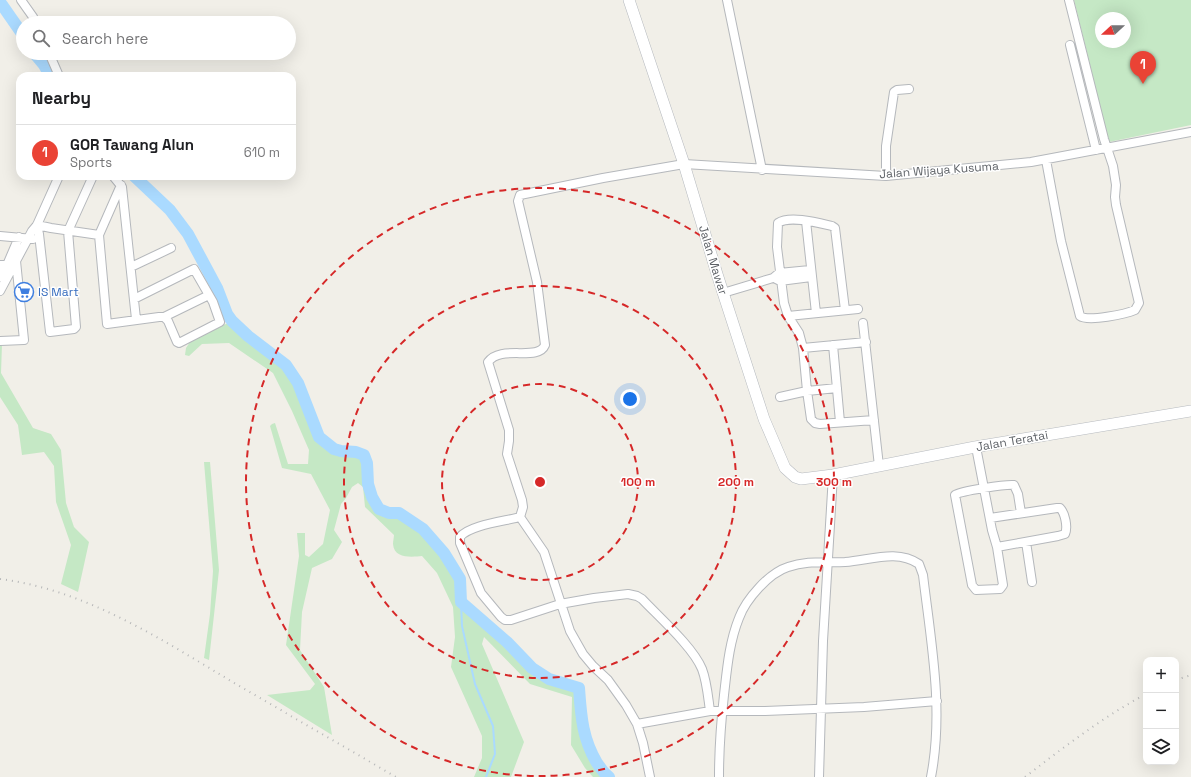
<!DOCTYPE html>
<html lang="en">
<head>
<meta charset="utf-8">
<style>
	:root { --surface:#fff; --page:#f2f2f2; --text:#202124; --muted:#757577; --line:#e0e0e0; --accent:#ea4335 }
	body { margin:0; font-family:"Space Grotesk",sans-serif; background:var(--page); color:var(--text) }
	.controls { position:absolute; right:12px; bottom:12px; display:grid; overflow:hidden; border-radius:8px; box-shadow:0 4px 16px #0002 }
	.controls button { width:36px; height:36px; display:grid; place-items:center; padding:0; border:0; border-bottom:1px solid var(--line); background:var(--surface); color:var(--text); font:20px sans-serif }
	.compass { position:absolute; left:1095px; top:12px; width:36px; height:36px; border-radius:50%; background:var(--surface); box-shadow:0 4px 16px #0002; rotate:249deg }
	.you { position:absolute; left:630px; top:399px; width:14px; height:14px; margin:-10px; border:3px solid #fff; border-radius:50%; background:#1a73e8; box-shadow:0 0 0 6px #1a73e833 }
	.badge { display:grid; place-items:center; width:26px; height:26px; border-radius:50%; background:var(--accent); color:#fff; font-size:13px; font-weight:700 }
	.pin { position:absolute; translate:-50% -33px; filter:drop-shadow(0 1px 2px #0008) }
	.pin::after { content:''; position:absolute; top:21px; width:14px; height:12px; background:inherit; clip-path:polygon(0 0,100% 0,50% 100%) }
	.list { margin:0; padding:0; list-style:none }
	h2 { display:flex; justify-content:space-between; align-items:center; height:52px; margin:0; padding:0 16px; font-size:17px }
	h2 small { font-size:13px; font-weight:400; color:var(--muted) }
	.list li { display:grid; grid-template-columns:26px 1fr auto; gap:12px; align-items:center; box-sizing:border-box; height:56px; padding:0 16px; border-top:1px solid var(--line) }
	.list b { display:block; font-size:15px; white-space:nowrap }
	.list p { margin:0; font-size:13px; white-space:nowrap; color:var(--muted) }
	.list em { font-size:13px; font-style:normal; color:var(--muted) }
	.icon { flex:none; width:22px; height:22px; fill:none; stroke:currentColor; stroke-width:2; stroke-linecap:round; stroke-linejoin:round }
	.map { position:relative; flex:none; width:1191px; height:777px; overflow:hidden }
	.search { position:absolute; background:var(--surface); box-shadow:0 4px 16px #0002; left:16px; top:16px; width:280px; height:44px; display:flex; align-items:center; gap:10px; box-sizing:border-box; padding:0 14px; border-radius:22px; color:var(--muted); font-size:15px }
	.panel { position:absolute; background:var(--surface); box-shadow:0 4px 16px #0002; left:16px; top:72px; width:280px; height:108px; border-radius:12px }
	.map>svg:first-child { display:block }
	.green { fill:#c5e8c5; fill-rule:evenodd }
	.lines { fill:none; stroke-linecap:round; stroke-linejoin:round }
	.stream { stroke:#aadaff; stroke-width:2 }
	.river { stroke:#aadaff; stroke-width:12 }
	.street-casing { stroke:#b5b8bc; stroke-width:10 }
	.secondary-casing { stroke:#b6babf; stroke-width:12 }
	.street { stroke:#fff; stroke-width:8 }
	.secondary { stroke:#fff; stroke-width:11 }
	.rail { stroke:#b6b7b8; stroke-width:2; stroke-dasharray:1 5; stroke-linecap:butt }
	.ring { fill:none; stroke:#d62828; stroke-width:2; stroke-dasharray:7 5 }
	.labels { text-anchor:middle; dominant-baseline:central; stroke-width:3; stroke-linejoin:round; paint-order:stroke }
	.street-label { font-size:12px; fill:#5f6368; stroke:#fff }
	.shop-label { font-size:12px; fill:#366cbe; stroke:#fff; text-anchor:start }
	.centre { fill:#d62828; stroke:#fff; stroke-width:2 }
	.ring-label { font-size:12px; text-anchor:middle; font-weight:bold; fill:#d62828; stroke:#fff; stroke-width:3; stroke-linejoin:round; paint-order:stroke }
</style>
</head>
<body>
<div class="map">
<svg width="1191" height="777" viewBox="0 0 1191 777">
	<rect width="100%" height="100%" fill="#f1efe8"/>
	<path class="green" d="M 1074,0 L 1191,0 L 1191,125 L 1109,142 ZM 1101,18 L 1125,18 L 1125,42 L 1101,42 Z
		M 232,321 L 248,336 L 286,365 L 298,383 L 319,437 L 334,449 L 341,451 L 356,452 L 364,455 L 367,463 L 368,484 L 372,497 L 379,509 L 389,513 L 399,513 L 423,529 L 444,553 L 460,579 L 461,602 L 507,642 L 532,668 L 549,679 L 579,688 C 581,715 582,738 597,763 C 601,768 603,773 609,777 L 593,777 L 585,768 L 571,745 L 572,697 L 530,684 L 484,637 L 482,644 L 524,742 L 511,777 L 474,777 L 482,758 L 482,736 L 451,667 L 455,637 L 453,607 L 437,573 L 422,556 C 412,557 394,559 393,544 C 393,541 394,537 394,535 L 365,507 L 363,487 L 358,483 L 352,487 L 346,498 L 341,504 L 334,530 L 342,542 L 332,559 L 312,568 L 302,612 L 300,650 L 324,687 L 332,735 L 267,695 L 310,690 L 315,684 L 286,645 L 299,556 L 297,533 L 305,533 L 305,555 L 309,557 L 323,544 L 330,510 L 311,474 L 282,468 L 270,426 L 272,424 L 275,423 L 288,464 L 308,464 L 309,450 L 292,411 L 273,373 L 229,343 L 202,344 L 189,356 L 185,355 L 186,348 L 190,342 Z
		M 0,344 L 2,344 L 1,373 L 33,428 L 51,434 L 61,450 L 66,503 L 74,527 L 89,542 L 78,592 L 61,584 L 71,545 L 56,502 L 54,466 L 44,452 L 22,455 L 18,425 L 0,397 Z
		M 204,462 L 210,462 L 219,570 L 209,660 L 204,658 L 210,614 L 213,571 Z"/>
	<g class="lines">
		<path class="stream" d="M 461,602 L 462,626 L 475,684 L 493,726 L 495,754 L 486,777"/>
		<path class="river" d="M 0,2 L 23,35
			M 34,53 L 44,65 L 50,76
			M 134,176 L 170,210 L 188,234 L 217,288 L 227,314 L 232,321 L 248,336 L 286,365 L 298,383 L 319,437 L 334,449 L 341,451 L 356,452 L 364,455 L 367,463 L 368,484 L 372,497 L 379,509 L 389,513 L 399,513 L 423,529 L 444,553 L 460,579 L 461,602 L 507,642 L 532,668 L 549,679 L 579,688 C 581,715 582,738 597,763 C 601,768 603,773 609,777"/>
		<g class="street-casing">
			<path id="street" d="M 21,0 L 33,17 L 36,23
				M 727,0 L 762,170
				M 1070,45 L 1096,150
				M 49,53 L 59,76
				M 1046,160 L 1061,241 L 1080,316 C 1088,322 1126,314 1135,310 L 1139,303 L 1116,205 L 1115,197 L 1116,185 L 1113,166 L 1104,139 L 1069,0
				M 59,176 L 37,225 L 51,228 L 99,235 L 107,324 L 159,317 L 164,317 L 168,321 L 177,342 L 179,343 L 220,322 L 213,302 L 194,269 L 134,299
				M 113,176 L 122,187 L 136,319
				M 886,176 L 886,146 L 894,92 L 897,90 L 909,89
				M 806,221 L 816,313
				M 37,225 L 39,234 L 50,332 L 74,329 L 76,327 L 68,231 L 93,176
				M 99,235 L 121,185
				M 0,236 L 33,239
				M 0,265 L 7,265 L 0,277
				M 7,265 L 19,237
				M 131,267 L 171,248
				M 776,279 L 780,281 L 811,277
				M 0,291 L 32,231 L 37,225
				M 723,293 L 773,278 L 779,273 L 810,270
				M 845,310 L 835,228 L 832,226 C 819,223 790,215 778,223 L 777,247 L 784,303 L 788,316 L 799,333 L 803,348 L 807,391 L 811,419 L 815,423 L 820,424 L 874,420
				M 788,316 L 858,309
				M 164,317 L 209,295
				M 863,323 L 879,466
				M 0,341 L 24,340 L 16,261
				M 833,345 L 840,422
				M 803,348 L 866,342
				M 780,397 L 807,391 L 837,388
				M 976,447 L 992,530 L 997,547 L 1003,585 L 1000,589 L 976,590 L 972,585 L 955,495 C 960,491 1007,484 1014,485 L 1018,494 L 1021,513
				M 520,517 L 523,507 L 522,500 L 507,454 L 509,441 L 509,430 L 488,362 C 501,344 538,362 545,345 L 537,282 L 518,201 L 520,195 L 603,178 L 684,164 L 886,176 L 1031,162 L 1191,132
				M 990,518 L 1057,508 L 1060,508 C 1065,513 1068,527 1065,534 L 1058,536 L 997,547
				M 1026,542 L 1032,582
				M 637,724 L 626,705 L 608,680 L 593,666 L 583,654 L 570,631 L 544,552 L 520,517 C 506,521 469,525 460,537 L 460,543 L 481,593 L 501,617 L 505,620 L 511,620 L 560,604 L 594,598 L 628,594 L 637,596 L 642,599 C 659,617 693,647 702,669 C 707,682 708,697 710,711
				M 650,777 L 643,743 L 637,724 L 710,711 L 765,711 L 864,707 L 937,701
				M 719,777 C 719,750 721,722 724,695 C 727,669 729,643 739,618 C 746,599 769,573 788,567 C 807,560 826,563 845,562 C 871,560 897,549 919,564 L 923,575 C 931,642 944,710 931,777
				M 819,777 L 823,641 L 833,475"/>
		</g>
		<g class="secondary-casing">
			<path id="secondary" d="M 629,0 L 684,164 L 717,274 L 764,419 L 785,468 L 795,477 L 801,479 L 833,475 L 975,447 L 1191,411"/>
		</g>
		<use href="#street" class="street"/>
		<use href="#secondary" class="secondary"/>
		<path class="rail" d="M 0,579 C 87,590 162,640 236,684 C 289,715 343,746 396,777
			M 1176,680 L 1191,675
			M 1025,777 C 1064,747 1103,717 1146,694"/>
	</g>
	<g class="ring">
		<circle cx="540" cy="482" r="98"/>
		<circle cx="540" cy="482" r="196"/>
		<circle cx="540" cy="482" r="294"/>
	</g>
	<defs>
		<g id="supermarket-ring" transform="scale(1)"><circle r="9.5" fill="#fff" stroke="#3f7fe0" stroke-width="1.5"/><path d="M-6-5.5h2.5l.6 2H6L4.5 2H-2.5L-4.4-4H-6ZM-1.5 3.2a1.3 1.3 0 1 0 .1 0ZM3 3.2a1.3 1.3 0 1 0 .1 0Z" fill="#3f7fe0"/></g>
	</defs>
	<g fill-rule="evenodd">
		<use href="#supermarket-ring" x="24" y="292"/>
	</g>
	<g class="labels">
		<g class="street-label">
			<text transform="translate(939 170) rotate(-4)">Jalan Wijaya Kusuma</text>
			<text transform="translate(713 260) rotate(73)">Jalan Mawar</text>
			<text transform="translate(1012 441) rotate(-10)">Jalan Teratai</text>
		</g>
		<g class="shop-label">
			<text x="38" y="292">IS Mart</text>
		</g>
	</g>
	<circle cx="540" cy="482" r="6" class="centre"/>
	<g class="ring-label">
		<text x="638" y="486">100 m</text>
		<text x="736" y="486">200 m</text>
		<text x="834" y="486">300 m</text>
	</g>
</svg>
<div class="controls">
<button>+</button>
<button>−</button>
<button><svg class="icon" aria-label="layers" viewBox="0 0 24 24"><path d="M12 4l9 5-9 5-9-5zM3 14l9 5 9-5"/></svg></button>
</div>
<svg class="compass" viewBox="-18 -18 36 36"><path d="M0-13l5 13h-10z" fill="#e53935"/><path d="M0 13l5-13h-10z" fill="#757577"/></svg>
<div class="you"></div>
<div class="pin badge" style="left:1143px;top:84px">1</div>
<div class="search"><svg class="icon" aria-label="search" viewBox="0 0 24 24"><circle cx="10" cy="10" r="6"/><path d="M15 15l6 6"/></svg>Search here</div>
<section class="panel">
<h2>Nearby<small></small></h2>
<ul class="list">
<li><span class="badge">1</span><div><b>GOR Tawang Alun</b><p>Sports</p></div><em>610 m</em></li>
</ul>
</section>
</div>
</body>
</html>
